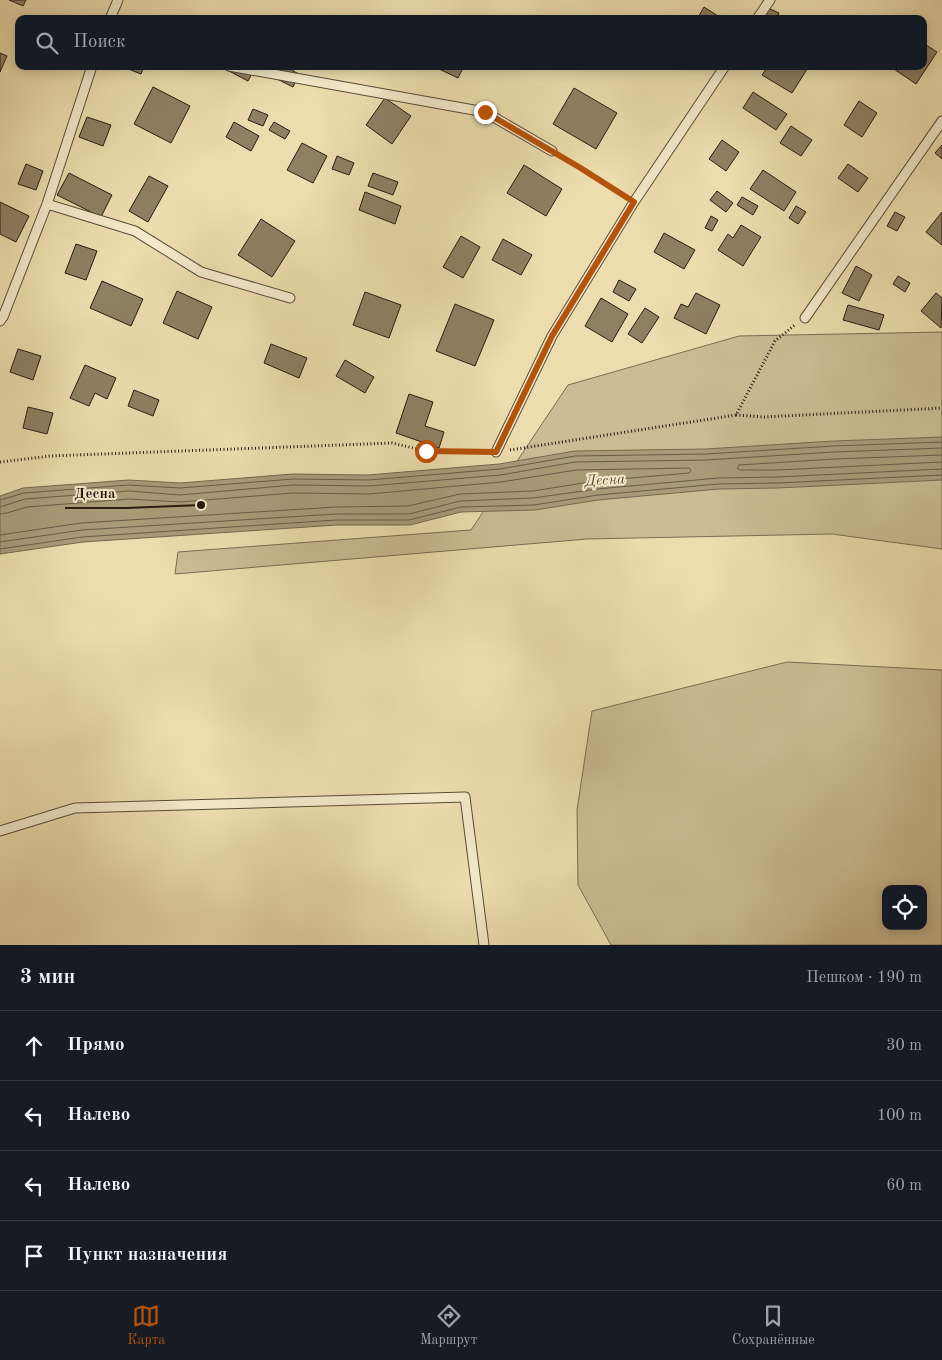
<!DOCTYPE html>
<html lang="ru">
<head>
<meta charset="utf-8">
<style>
	:root { --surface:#171b24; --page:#242831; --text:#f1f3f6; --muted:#9ea1a6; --line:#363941; --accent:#b45309 }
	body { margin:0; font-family:"Old Standard TT",serif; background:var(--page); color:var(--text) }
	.controls { position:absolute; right:15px; bottom:15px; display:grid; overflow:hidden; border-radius:10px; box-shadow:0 2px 12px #0003 }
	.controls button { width:45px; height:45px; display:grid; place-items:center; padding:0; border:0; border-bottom:1px solid var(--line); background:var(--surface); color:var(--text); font:25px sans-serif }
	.stop { position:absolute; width:15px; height:15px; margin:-11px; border:4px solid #b45309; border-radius:50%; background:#fff }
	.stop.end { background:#b45309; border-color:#fff; box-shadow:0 1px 5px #0008 }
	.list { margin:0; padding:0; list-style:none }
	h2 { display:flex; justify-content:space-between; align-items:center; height:65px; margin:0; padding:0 20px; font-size:21px }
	h2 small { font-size:16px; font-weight:400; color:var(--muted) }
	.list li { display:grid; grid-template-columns:32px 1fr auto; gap:15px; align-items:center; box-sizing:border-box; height:70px; padding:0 20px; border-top:1px solid var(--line) }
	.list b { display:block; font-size:19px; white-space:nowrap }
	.list em { font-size:16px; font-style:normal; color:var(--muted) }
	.icon { flex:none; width:28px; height:28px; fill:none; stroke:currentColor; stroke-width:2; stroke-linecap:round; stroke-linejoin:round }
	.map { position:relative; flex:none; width:942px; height:945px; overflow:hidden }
	.search { position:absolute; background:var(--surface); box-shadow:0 2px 12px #0003; left:15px; right:15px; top:15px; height:55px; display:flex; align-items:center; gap:12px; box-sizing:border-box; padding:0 18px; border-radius:10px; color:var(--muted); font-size:19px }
	.sheet { height:345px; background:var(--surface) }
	nav { display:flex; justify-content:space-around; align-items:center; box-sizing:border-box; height:70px; border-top:1px solid var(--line); background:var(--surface); font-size:14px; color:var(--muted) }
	nav a { display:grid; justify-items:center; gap:2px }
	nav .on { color:var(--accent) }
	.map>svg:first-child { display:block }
	.green { fill:#cbbc93; stroke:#7a6c52; fill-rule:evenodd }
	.water { fill:#a99b79; stroke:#756850 }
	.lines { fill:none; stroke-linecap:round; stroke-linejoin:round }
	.shore { stroke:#685b46; stroke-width:1 }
	.building { fill:#8e8063; stroke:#281b12 }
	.lane-casing { stroke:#594c39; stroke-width:11 }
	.path { stroke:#281b12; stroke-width:3; stroke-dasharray:1 2.5; stroke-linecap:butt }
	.lane { stroke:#f3e9ca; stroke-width:9 }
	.route { stroke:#b45309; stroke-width:6 }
	.labels { text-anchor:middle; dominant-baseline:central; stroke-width:4; stroke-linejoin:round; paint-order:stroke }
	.water-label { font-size:15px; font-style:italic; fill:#5c4e3b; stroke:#f3e9ca }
	.leader { fill:none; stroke:#281b12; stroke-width:2 }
	.callout-dot { fill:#281b12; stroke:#f3e9ca; stroke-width:2 }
	.callout-label { font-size:15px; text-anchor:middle; font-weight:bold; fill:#281b12; stroke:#f3e9ca; stroke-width:4; stroke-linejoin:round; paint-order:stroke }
</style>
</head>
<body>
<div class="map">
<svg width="942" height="945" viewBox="0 0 942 945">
	<rect width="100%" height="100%" fill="#ecddae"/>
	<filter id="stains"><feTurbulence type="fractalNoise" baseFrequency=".004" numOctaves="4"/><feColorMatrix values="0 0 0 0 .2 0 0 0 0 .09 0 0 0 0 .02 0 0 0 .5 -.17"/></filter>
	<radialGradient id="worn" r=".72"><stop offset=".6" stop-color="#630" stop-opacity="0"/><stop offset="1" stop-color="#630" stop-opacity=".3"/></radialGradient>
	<path class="green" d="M 942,332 L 942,549 L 832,534 L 587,539 L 175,574 L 178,552 L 471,530 L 568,385 L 739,336 Z
		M 787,662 L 942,670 L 942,945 L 611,945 L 578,885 L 577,810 L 592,711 ZM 886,889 L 923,889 L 923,926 L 886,926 Z"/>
	<path class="water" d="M 942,437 L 942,480 L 778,488 L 719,489 L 598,500 L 535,510 L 461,512 L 410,525 L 337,525 L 83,542 L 0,554 L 0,496 L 23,488 L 129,480 L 180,483 L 293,474 L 368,475 L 499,464 L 575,451 L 706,449 L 834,441 Z"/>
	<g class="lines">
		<path class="shore" d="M 942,455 L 835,459 L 739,465 L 737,468 L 740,470 L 777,470 L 942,462
			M 0,500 L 24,493 L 128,485 L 180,488 L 293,479 L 369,480 L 500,469 L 575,456 L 706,454 L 834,446 L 942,442
			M 0,507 L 25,499 L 129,491 L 180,495 L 293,485 L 369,486 L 501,475 L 575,462 L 706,460 L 834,452 L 942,448
			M 0,514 L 7,513 L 27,507 L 129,499 L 180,502 L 293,493 L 369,494 L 501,482 L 576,470 L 689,468 L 691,470 L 689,473 L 596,481 L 533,491 L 460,494 L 408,506 L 336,507 L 81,523 L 0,535
			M 0,542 L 82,530 L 336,514 L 409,514 L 460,501 L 533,498 L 597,489 L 718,478 L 777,477 L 942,469
			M 0,549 L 82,537 L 336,520 L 409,520 L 461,507 L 534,505 L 598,495 L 718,484 L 778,483 L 942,475"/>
	</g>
	<path class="building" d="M 9,0 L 26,0 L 23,6 Z
		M 764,6 L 779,13 L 776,19 L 758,19 Z
		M 704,7 L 718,16 L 717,19 L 697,19 Z
		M 923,43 L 937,52 L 916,84 L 894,69 L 896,66 L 923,66 Z
		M 0,53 L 7,56 L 0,72 Z
		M 121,66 L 144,66 L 141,74 Z
		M 229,66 L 256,66 L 248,81 L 227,70 Z
		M 279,66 L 295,66 L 293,71 L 299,74 L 293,87 L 273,77 Z
		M 438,66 L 464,66 L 458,78 L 437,68 Z
		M 768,66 L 809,66 L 792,93 L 762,75 Z
		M 153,87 L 190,106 L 171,143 L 134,124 Z
		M 574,88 L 617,113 L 596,149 L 553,124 Z
		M 753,92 L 787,114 L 776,130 L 743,108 Z
		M 385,98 L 411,116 L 392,144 L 366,125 Z
		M 859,101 L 877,113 L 862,137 L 844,125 Z
		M 253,109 L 268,115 L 263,126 L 248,120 Z
		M 87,117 L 111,125 L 103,146 L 79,137 Z
		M 234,122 L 259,136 L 251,151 L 226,137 Z
		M 274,122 L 290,131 L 285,139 L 269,130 Z
		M 791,126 L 812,140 L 801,156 L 780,143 Z
		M 722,140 L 739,152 L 726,171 L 709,159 Z
		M 302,143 L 327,156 L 313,183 L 287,170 Z
		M 942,145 L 942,159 L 935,153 Z
		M 337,156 L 354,163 L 349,175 L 332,169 Z
		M 26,164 L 43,171 L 36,190 L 18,184 Z
		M 848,164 L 868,178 L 858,192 L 838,178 Z
		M 524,165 L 562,189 L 546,216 L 507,193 Z
		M 763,170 L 796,192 L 784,211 L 750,189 Z
		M 69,173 L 112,195 L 101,217 L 57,195 Z
		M 373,173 L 398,182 L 393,195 L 368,186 Z
		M 149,176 L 168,186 L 148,222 L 129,211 Z
		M 717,191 L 733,203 L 726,212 L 710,200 Z
		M 365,192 L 401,206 L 395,224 L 359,210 Z
		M 742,197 L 758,206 L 753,215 L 737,205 Z
		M 0,202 L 29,216 L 16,242 L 0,234 Z
		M 796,206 L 806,212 L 798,224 L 789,218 Z
		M 895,212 L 905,217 L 897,231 L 887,226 Z
		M 942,212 L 942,245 L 926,232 Z
		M 711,216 L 718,220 L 712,231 L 705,228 Z
		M 261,219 L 295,241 L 272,277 L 238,255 Z
		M 741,225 L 761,237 L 743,266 L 718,250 L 728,234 L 733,238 Z
		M 664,233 L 695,250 L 684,269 L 654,252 Z
		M 461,236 L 480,247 L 463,278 L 443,267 Z
		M 503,239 L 532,255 L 521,275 L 492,260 Z
		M 76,244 L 97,251 L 86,280 L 65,273 Z
		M 856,266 L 872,275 L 859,301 L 842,293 Z
		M 898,276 L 910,283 L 905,292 L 893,284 Z
		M 619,280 L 636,289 L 629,301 L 613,292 Z
		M 102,281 L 143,299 L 131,326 L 90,308 Z
		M 177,291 L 212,307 L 198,339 L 163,323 Z
		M 365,292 L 401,305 L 389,338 L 353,325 Z
		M 696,293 L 720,305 L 706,334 L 674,318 L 681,304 L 688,307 Z
		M 936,293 L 942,298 L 941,328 L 921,311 Z
		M 601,298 L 628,314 L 612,342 L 585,326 Z
		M 455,304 L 494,320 L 475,366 L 436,351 Z
		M 848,305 L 884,315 L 879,330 L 843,320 Z
		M 645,308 L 659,317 L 642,343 L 628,334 Z
		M 271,344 L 307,358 L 299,378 L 264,363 Z
		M 18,349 L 41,356 L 33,380 L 10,372 Z
		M 345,360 L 374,377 L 365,393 L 336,376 Z
		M 85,365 L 116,378 L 107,399 L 95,393 L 89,406 L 70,398 Z
		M 134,390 L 159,400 L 153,416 L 128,406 Z
		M 409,394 L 433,402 L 425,426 L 444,432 L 439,448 L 396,433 Z
		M 28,407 L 53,413 L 47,434 L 23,428 Z"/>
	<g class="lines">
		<g class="lane-casing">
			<path id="lane" d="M 110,19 L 118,0
				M 757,19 L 770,0
				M 229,66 L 485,112 L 552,151
				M 47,204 L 135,231 L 201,272 L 290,298
				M 805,318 L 942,121
				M 0,321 L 3,317 L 47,204 L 92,66
				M 496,452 L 552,336 L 634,202 L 725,66
				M 0,831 L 75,808 L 465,797 L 484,945"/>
		</g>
		<path class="path" d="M 561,157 L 624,196
			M 736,415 L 764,417 L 942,408
			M 510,450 L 736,415 L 775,341 L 796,324
			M 0,462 L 50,456 L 392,443 L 426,451 L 484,452"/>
		<use href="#lane" class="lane"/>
	</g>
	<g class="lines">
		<path class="route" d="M 426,451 L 496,452 L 552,336 L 634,202 L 579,167 L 485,112"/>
	</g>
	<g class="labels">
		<g class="water-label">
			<text transform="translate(605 481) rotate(-3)">Десна</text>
		</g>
	</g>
	<path class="leader" d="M201 505L126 508H65"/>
	<circle class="callout-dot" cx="201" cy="505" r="5"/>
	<g class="callout-label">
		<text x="95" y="498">Десна</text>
	</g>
	<rect width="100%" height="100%" filter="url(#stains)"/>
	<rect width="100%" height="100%" fill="url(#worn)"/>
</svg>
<div class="controls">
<button><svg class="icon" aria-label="locate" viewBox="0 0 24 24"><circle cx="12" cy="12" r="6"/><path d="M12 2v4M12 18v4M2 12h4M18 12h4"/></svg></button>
</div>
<div class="stop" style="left:426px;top:451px"></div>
<div class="stop end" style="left:485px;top:112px"></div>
<div class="search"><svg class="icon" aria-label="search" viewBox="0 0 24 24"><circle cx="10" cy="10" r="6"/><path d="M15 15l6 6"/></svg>Поиск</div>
</div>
<section class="sheet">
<h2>3 мин<small>Пешком · 190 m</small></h2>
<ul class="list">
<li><svg class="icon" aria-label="ahead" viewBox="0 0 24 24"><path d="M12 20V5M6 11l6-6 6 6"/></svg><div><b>Прямо</b></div><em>30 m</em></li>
<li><svg class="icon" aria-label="left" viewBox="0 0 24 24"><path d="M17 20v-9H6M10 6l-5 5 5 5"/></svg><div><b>Налево</b></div><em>100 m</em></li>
<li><svg class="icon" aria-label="left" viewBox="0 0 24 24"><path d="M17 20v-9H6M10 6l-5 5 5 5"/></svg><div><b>Налево</b></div><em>60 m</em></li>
<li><svg class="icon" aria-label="arrive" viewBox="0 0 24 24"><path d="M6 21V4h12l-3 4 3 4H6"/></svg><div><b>Пункт назначения</b></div></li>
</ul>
</section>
<nav>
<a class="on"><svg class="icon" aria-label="map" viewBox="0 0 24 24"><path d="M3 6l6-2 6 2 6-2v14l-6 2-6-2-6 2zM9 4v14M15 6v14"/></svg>Карта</a>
<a><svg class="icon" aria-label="directions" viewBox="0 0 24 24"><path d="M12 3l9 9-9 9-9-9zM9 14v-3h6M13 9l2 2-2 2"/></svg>Маршрут</a>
<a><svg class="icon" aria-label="saved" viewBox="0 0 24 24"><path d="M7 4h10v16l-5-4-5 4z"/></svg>Сохранённые</a>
</nav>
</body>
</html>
